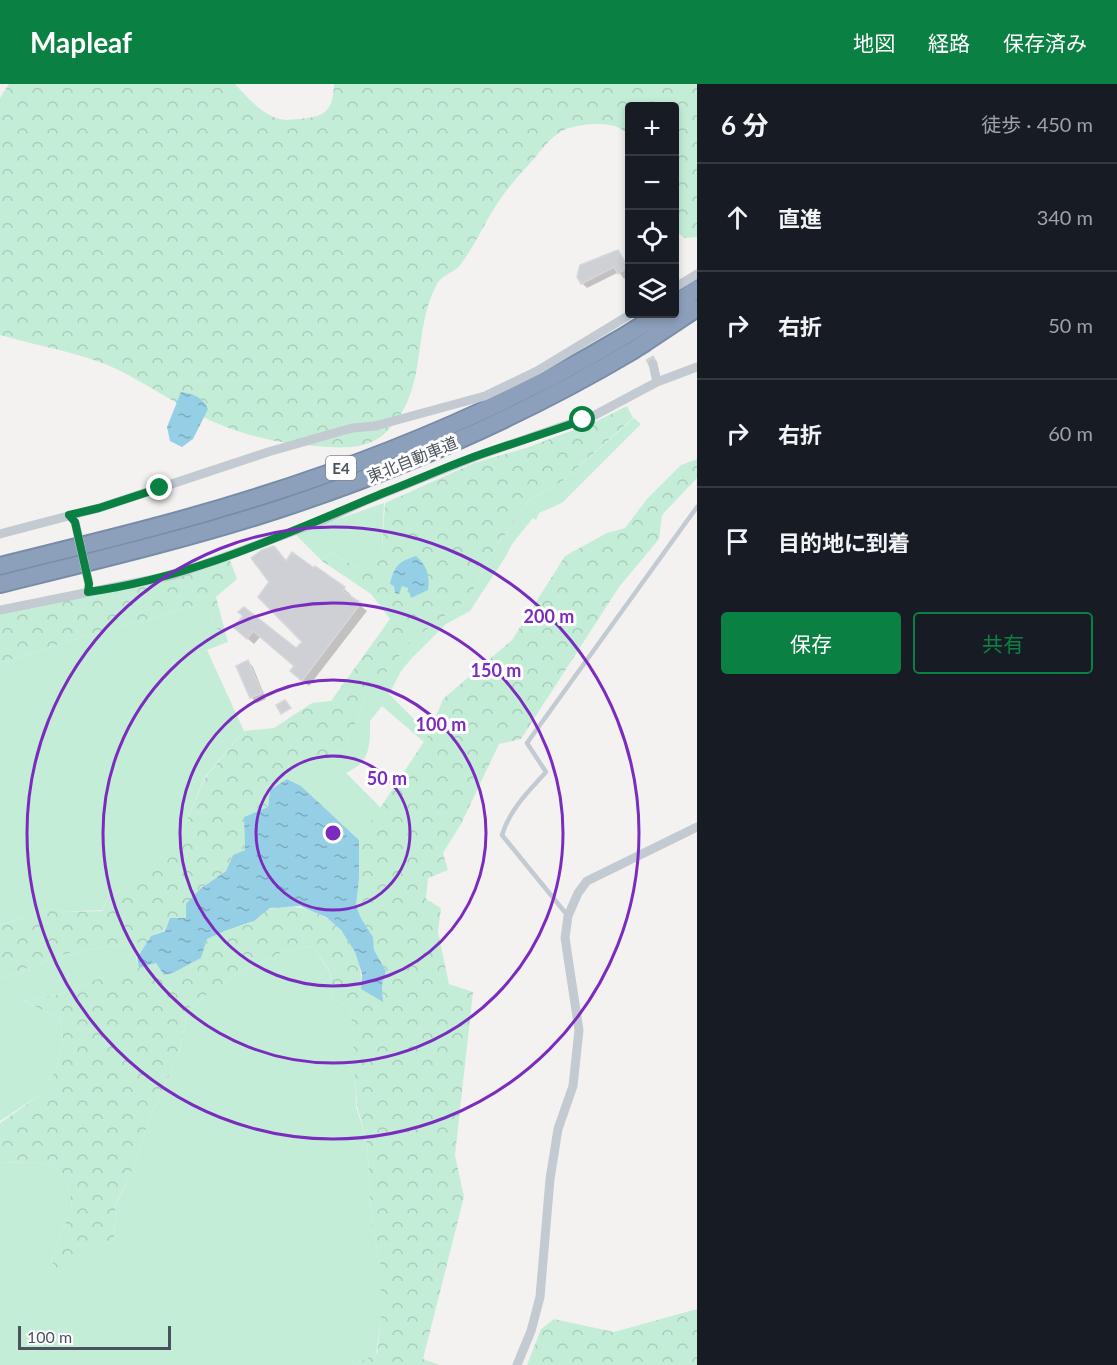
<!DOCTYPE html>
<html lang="ja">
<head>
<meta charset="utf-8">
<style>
	:root { --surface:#171b24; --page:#20242c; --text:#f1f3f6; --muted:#9ea1a6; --line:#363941; --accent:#0b8043 }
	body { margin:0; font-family:Lato,"Noto Sans JP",sans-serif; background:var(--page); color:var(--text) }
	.controls { position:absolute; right:18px; top:18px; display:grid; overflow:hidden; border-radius:6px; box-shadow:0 3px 9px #0003 }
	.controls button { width:54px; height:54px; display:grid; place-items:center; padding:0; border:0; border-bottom:2px solid var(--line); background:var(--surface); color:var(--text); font:30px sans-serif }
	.scale { position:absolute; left:18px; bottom:15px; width:153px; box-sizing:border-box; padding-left:6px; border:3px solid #4a535d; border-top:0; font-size:16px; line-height:21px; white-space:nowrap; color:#4a535d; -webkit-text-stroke:4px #fff; paint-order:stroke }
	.stop { position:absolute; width:18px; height:18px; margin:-14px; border:4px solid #0b8043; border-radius:50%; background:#fff }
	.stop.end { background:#0b8043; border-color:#fff; box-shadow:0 2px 6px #0008 }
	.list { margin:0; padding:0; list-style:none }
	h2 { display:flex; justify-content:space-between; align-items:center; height:78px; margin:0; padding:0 24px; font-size:26px }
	h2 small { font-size:20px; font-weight:400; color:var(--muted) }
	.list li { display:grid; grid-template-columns:39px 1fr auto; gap:18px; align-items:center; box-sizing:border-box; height:108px; padding:0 24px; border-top:2px solid var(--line) }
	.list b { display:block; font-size:22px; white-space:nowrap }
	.list em { font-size:20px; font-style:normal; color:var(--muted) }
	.actions { display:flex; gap:12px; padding:18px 24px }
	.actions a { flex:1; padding:14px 0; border:2px solid var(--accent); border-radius:6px; text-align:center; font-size:21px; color:var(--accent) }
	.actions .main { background:var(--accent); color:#fff }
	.icon { flex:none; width:33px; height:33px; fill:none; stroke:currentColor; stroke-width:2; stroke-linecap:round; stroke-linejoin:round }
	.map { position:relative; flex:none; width:697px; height:1281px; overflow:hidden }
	header { display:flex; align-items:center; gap:36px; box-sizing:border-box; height:84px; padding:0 30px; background:var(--accent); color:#fff }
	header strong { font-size:28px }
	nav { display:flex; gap:33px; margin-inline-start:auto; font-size:21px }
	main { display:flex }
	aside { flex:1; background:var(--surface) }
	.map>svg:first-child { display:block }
	.green { fill:#c4edd7 }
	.forest { fill:url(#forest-crowns) }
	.water { fill:url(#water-ripples) }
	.shadow { fill:#0003 }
	.building { fill:#cfd0d5; stroke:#d6d7dc; stroke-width:1.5 }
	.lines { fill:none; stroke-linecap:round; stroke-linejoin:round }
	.minor-tunnel { stroke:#d1d2d3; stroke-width:9; stroke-dasharray:9 4.5; stroke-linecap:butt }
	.motorway-casing { stroke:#788ba7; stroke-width:20 }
	.service { stroke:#c3cad2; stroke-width:4.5 }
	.minor { stroke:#c3cad2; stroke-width:9 }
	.motorway { stroke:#8da0bb; stroke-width:16 }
	.minor-bridge { stroke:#c3cad2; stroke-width:9 }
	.route { stroke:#0b8043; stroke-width:8 }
	.ring { fill:none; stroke:#7b2cbf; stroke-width:3 }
	.labels { text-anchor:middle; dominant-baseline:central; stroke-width:6; stroke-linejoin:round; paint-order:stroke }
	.shield { fill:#fff; stroke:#80878e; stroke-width:1.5 }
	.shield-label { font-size:15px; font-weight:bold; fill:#4a535d }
	.street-label { font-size:16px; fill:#4a535d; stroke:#fff }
	.centre { fill:#7b2cbf; stroke:#fff; stroke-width:3 }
	.ring-label { font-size:18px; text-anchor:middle; font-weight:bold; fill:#7b2cbf; stroke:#fff; stroke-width:6; stroke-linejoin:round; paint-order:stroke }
</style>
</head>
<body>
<header>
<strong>Mapleaf</strong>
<nav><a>地図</a><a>経路</a><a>保存済み</a></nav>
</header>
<main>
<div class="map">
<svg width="697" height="1281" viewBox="0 0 697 1281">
	<defs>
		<pattern id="forest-crowns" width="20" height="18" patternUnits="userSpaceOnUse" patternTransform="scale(1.5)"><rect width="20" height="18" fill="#c4edd7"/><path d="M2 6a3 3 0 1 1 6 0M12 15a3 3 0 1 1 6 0" fill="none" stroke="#aacdbb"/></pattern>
		<pattern id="water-ripples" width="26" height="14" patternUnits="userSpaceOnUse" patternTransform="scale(1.5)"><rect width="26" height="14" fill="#95cfe6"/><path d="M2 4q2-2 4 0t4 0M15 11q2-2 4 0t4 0" fill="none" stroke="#7cabbe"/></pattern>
	</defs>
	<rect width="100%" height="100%" fill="#f3f2f1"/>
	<path class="green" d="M 634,334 L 641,340 L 562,419 L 539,429 L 536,436 L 533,434 L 512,460 L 506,472 L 470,527 L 446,540 L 412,574 L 401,587 L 389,610 L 429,650 L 424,658 L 382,622 L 370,637 C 370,662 371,677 346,689 L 381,724 L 359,756 L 301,702 L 287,695 L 286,686 L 345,665 L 365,615 L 411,557 L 470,513 L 489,474 L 529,416 L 561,398 Z
		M 384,419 L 382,466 L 371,487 L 359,484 L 331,469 L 322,477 L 295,450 Z
		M 203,520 L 225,559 L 207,566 L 244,647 L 205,693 L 179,754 L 147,790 L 108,814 L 102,826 L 65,828 L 52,824 L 0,841 L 0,579 L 93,550 Z
		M 137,858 L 144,863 L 136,874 L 139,884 L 95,896 L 61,910 L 24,917 L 60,935 L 63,954 L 56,986 L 40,1011 L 0,1037 L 0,895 L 65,870 Z
		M 313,862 L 330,889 L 333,914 L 351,926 L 355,972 L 356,1022 L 367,1058 L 372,1142 L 381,1183 L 381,1236 L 376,1270 L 355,1281 L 0,1281 L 0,1079 L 28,1078 L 54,1081 L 68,1100 L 72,1122 L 51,1177 L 64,1193 L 96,1163 L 114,1156 L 116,1120 L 131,1089 L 150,1033 L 180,967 L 188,925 L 230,894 L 283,868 Z"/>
	<path class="forest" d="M 9,0 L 235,0 C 247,13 262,31 280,35 C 285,37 293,35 299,35 C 325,33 333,27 334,0 L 697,0 L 697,153 L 685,154 L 678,149 L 675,140 L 674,22 L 630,22 L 629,52 C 621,42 610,40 597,40 C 587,40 575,42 566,45 C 552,51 542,65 533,76 C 522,88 510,101 501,114 C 486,135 476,160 461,180 C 455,189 442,190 437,200 C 410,250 431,309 383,351 C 367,364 347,364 327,363 C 284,361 240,352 201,332 C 168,316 139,294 105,280 C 71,267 35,261 0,251 L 0,14 Z
		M 627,322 L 633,334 L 561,398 L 529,416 L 489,474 L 470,513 L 411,557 L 365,615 L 345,665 L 286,686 L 287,695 L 270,706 L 268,723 L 244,733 L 245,766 L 233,771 L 226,787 L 200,805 L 187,820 L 186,834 L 170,834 L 165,846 L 151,852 L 144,863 L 137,858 L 65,870 L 0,895 L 0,841 L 52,824 L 65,828 L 102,827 L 108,814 L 147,790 L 179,754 L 205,694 L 244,647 L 274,644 L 312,619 L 331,617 L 390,535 L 371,510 L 322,477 L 331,469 L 359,484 L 371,486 L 382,466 L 385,419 L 474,379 L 526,364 L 597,337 Z
		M 697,375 L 697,394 L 662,431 L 659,455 L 619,503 L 521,655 L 499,660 L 461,740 L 443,769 L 448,786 L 428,794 L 426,815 L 441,824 L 438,848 L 449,900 L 473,908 L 455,1071 L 464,1113 L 423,1275 L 440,1281 L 355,1281 L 377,1269 L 381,1235 L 381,1183 L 372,1142 L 367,1058 L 357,1022 L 351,926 L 333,914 L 330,888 L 313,862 L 283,868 L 230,894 L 188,925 L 180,967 L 150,1033 L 131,1089 L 116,1119 L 114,1156 L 96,1163 L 64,1193 L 51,1177 L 72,1122 L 68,1100 L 54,1081 L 28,1078 L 0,1079 L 0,1039 L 40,1011 L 56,986 L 63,954 L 60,935 L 24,917 L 61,910 L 95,896 L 156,879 L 164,891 L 173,889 L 201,874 L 207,855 C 214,852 220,848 228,845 C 236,842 246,841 254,837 C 261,833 265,825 273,824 C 322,814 365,856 361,905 L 383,917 L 382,901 L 386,887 L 374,866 L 373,853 L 361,834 L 356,822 L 359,795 L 359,756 L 429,650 L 443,615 L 512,556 L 565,472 L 607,449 L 625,444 L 647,415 L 681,381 Z
		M 230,476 L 237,495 L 216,513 L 228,558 L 225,559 L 203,520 L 93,550 L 0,579 L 0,529 Z
		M 697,1225 L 697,1281 L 527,1281 L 541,1245 L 554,1235 L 614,1248 Z"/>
	<path class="water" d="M 181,308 C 193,310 203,313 208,325 L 193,355 L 182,363 L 170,357 L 167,343 Z
		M 416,472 C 427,482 430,491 428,506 L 411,514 L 408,504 L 402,502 L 399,510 L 395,509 L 394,502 L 390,500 C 395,481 398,478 416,472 Z
		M 287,695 L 301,702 L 359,756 L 359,795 L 356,822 L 361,834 L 373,853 L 374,866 L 386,887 L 382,901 L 383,918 L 361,905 L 362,890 L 355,868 L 341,846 L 326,833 L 300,822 L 270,824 L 254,837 L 227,846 L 207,855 L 201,874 L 173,889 L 164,891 L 156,879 L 139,884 L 137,874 L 151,852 L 165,847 L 170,834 L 186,834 L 186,820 L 200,805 L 226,787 L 233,771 L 245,766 L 244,733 L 268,723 L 270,706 Z"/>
	<path class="shadow" d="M 617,168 L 630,184 L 630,191 L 624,195 L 619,188 L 587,204 L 582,199 Z
		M 286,478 L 344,505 L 351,511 L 349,513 L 367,527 L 309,602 L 298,594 L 296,582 L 261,552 L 254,560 L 241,549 L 244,532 L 296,566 L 304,558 Z
		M 248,577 L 253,583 L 266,615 L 257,619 L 251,613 L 238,583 Z"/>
	<path class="building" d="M 618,166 L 628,183 L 618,190 L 614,183 L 581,200 L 577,193 L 580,181 Z
		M 274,462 L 286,477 L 292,468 L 314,484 L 315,482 L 345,503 L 343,507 L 361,519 L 302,597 L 290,587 L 294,582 L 253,547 L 247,555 L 233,543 L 243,532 L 238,528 L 244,523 L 296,564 L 302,558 L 258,513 L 269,498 L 251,474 L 262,466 Z
		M 248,576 L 262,609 L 250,614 L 236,582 Z
		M 285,616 L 291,624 L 281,630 L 276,621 Z"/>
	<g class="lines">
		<path class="minor-tunnel" d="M 630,238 L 653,280"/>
		<g class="motorway-casing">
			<path id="motorway" d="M 674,220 L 697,205
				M 0,482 C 52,469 103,457 155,443 C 331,396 507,329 660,230
				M 0,500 C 93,477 186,455 276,426 C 400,385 521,333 632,267 C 654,253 676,238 697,224"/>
		</g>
		<path class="service" d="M 568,832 L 502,751 C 510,725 528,708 546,688 L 527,659 L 697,423"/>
		<path class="minor" d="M 674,204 L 697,190
			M 653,280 L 657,298
			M 0,450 L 99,424 L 268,368 L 352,344 L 375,342 L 485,312 L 537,287 L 631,230
			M 0,526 L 174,491 L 230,471 L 324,436 L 367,416 L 477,372 L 595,331 L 657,298 L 697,283
			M 517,1281 L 531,1247 L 540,1213 L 550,1095 L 558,1045 L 573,1002 L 579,946 L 565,854 L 568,832 L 578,809 L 587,797 L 697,743"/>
		<use href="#motorway" class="motorway"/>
		<path class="minor-bridge" d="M 75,438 L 89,500"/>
	</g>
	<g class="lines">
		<path class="route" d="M 160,404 L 99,424 L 69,431 L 75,438 L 89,500 L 88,508 C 193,494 289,448 386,408 C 417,396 448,382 479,371 C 514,359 549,348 583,336"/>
	</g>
	<g class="ring">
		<circle cx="333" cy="749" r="77"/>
		<circle cx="333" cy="749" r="153"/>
		<circle cx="333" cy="749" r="230"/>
		<circle cx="333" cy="749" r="306"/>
	</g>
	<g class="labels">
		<rect class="shield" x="326" y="372" width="30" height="24" rx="4.5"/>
		<g class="shield-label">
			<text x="341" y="384">E4</text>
		</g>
		<g class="street-label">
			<text transform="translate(412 375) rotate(-22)">東北自動車道</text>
		</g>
	</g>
	<circle cx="333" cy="749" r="9" class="centre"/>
	<g class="ring-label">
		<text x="549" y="539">200 m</text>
		<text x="496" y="593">150 m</text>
		<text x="441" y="647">100 m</text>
		<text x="387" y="701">50 m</text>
	</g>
</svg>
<div class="controls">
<button>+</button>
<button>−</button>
<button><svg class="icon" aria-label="locate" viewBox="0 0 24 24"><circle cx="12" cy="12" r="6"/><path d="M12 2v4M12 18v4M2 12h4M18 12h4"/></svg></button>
<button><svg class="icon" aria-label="layers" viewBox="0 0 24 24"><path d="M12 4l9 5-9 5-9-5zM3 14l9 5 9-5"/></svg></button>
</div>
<div class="scale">100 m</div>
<div class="stop" style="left:583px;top:336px"></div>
<div class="stop end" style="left:160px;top:404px"></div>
</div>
<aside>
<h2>6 分<small>徒歩 · 450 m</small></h2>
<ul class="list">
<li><svg class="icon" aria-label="ahead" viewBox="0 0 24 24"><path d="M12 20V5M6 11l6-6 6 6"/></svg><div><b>直進</b></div><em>340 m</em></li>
<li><svg class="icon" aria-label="right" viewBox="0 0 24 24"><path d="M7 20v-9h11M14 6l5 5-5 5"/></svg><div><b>右折</b></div><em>50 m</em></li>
<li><svg class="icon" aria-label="right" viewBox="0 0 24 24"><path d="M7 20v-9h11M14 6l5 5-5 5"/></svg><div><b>右折</b></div><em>60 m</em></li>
<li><svg class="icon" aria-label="arrive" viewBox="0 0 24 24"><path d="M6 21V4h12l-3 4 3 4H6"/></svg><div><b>目的地に到着</b></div></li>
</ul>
<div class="actions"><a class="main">保存</a><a>共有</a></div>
</aside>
</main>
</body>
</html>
